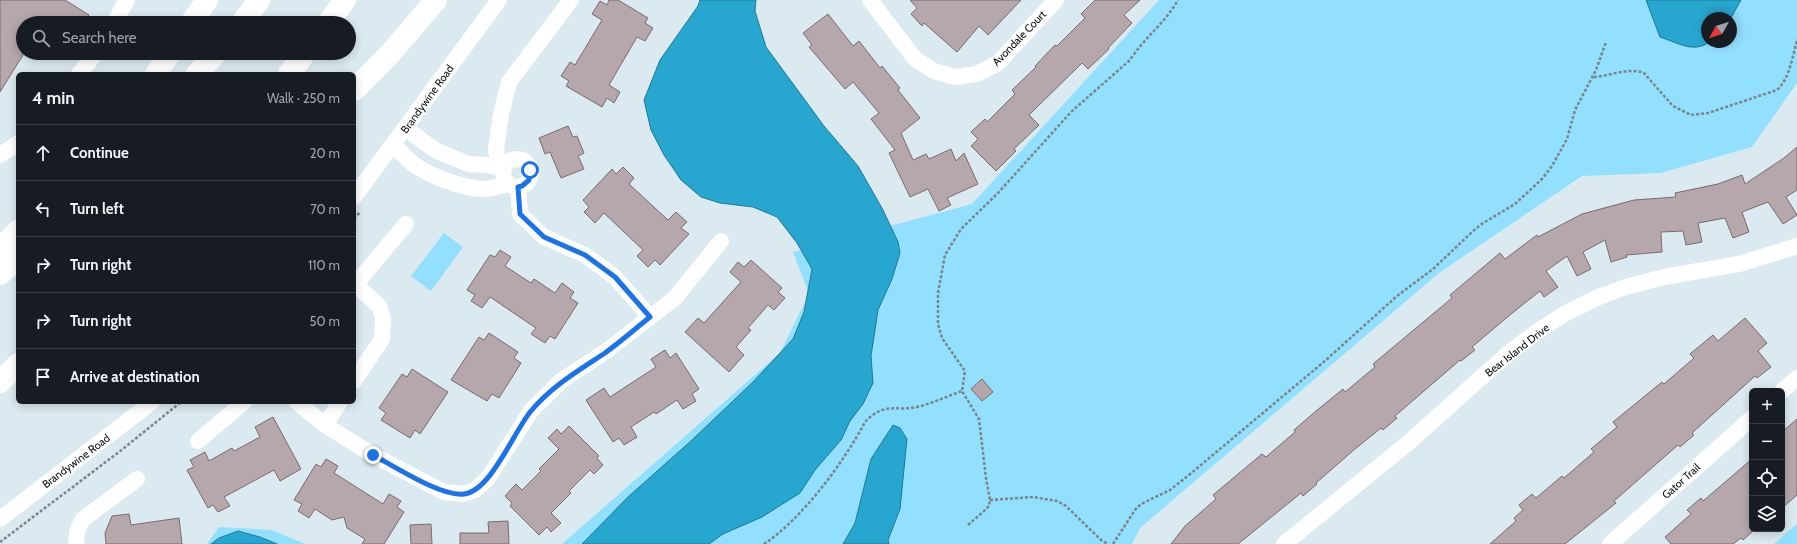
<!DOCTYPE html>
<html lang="en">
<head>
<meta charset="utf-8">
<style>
	:root { --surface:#171b24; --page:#20242c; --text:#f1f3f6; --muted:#9ea1a6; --line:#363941 }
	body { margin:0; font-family:Cabin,sans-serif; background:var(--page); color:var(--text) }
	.controls { position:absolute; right:12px; bottom:12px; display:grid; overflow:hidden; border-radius:6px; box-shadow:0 2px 10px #0003 }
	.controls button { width:36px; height:36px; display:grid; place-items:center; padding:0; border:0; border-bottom:1px solid var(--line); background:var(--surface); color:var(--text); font:20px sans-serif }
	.compass { position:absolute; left:1701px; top:12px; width:36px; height:36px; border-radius:50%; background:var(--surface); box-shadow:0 2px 10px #0003; rotate:231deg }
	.stop { position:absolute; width:12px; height:12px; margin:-9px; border:3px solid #1a73e8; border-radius:50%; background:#fff }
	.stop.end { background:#1a73e8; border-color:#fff; box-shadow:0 1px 4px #0008 }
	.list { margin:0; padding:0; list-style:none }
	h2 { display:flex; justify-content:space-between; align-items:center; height:52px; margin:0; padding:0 16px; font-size:17px }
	h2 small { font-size:13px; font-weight:400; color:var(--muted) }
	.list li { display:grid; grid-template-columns:26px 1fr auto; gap:12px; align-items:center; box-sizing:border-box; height:56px; padding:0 16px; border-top:1px solid var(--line) }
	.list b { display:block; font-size:15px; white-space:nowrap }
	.list em { font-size:13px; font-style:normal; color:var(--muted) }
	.icon { flex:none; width:22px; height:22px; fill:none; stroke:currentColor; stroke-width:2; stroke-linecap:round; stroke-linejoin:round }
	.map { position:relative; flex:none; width:1797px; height:544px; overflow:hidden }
	.search { position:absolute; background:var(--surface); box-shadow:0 2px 10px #0003; left:16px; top:16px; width:340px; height:44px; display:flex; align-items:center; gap:10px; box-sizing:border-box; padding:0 14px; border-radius:22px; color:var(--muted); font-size:15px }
	.panel { position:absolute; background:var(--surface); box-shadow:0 2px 10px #0003; left:16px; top:72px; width:340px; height:332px; border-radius:6px }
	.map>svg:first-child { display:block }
	.green { fill:#93dffe; fill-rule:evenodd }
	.water { fill:#27a6cf; stroke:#1f7997 }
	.building { fill:#b5a7ac; stroke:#796b70 }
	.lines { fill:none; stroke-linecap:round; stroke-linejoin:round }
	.path { stroke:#7a8489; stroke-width:2.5; stroke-dasharray:3 2; stroke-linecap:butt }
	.minor { stroke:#fff; stroke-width:16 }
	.highway { stroke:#fff; stroke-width:22 }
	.route { stroke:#1a73e8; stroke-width:5 }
	.labels { text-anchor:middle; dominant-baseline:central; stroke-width:3.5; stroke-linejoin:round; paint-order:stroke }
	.street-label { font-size:11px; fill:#0b1013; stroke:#fff }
</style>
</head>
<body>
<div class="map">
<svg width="1797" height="544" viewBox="0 0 1797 544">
	<rect width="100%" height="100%" fill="#dbeaf0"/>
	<path class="green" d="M 1159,0 L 1797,0 L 1797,83 L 1752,147 L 1661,173 L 1582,176 L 1439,273 L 1140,528 L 1132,544 L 562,544 L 780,353 L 809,294 L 793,252 L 972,204 ZM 1707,18 L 1731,18 L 1731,42 L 1707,42 Z
		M 444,233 L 463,247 L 431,291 L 411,276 Z
		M 1797,524 L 1797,544 L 1774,544 Z
		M 219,527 L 272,530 L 305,544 L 207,544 Z"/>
	<path class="water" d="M 700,0 L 756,0 L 755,11 L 766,47 L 824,126 L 858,166 L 883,210 L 898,242 L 900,253 L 892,279 L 878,310 L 871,356 L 873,383 L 863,404 L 850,421 L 841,440 L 815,470 L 800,493 L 762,517 L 723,534 L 709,544 L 582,544 L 628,497 L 692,440 L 753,382 L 793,339 L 804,312 L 812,269 L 797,243 L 777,217 L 753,207 L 720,203 L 701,197 L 681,180 L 664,155 L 651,130 L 644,100 L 660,60 L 698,6 Z
		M 1646,0 L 1741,0 L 1731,18 L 1707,18 L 1707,42 L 1709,42 C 1694,54 1676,42 1660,37 Z
		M 893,425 L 900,428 L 907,439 L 900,509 L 888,540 L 889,544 L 843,544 L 855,523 L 871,459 Z
		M 238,531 L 260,537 L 277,544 L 211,544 L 219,538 Z"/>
	<path class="building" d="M 0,0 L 65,0 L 89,15 L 84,23 L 23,23 L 23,55 L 0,92 Z
		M 609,0 L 618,0 L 648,18 L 645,23 L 653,28 L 645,41 L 637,37 L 609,85 L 620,92 L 614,103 L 607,98 L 602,107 L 566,86 L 569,81 L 561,76 L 570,62 L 575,65 L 602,20 L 592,14 L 600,1 L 607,5 Z
		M 910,0 L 1021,0 L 988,35 L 979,26 L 957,52 L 924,23 L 922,26 L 911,14 L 917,8 Z
		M 1095,0 L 1140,0 L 1124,15 L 1132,23 L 1108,48 L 1109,49 L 1088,69 L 1082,63 L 1029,115 L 1039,125 L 1014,149 L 1016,151 L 996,171 L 971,146 L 978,139 L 971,132 L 985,119 L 987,122 L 1015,94 L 1012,90 L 1036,67 L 1035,66 L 1055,45 L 1057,46 L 1085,18 L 1081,14 Z
		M 828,14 L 853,46 L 859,41 L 880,68 L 882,66 L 900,88 L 898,90 L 920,118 L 901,133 L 913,160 L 926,154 L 929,159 L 951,149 L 956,161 L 964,153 L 978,184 L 947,198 L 951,205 L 939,211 L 928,189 L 910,197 L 889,153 L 895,150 L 871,119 L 879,113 L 853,82 L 845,89 L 809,47 L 812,45 L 803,33 Z
		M 568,126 L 573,137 L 577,136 L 584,153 L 578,156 L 584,169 L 561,178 L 550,152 L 545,154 L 539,138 Z
		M 1797,147 L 1797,190 L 1786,197 L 1797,215 L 1783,224 L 1768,202 L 1742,212 L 1749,232 L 1733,238 L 1725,218 L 1698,223 L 1702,242 L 1686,245 L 1683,231 L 1661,232 L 1662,252 L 1626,255 L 1627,257 L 1611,262 L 1605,240 L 1583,252 L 1591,269 L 1577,276 L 1567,256 L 1546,271 L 1558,287 L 1544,297 L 1540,291 L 1511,314 L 1472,347 L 1475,350 L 1461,361 L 1460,360 L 1395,416 L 1397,418 L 1383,430 L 1381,428 L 1355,449 L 1316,483 L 1317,484 L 1303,496 L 1301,493 L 1238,544 L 1171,544 L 1185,526 L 1216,499 L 1213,495 L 1262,454 L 1266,457 L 1295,432 L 1294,430 L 1316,411 L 1343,389 L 1345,392 L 1375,367 L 1373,364 L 1452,298 L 1450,295 L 1500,253 L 1505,259 L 1537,235 L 1538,237 L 1582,214 L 1634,200 L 1676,197 L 1675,193 L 1718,184 L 1742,175 L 1745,184 L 1784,158 Z
		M 623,167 L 634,178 L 629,184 L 668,220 L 676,212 L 687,222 L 681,228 L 689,234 L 660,265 L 655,260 L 648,267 L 637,256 L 643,250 L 604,213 L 595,223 L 584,212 L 589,207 L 583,200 L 612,169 L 616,174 Z
		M 500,250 L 511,257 L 505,266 L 531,283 L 534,279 L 555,293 L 562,283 L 574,292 L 570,298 L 578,303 L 555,339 L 550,336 L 545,343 L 531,334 L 536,328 L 490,297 L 482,308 L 471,301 L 475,295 L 467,290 L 490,255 L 495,257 Z
		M 751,260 L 782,288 L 778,292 L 785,298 L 774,310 L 768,305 L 748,328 L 751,330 L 736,347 L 744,355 L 729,372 L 685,332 L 698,318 L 704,323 L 741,282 L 730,272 L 738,262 L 744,267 Z
		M 1745,318 L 1767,343 L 1758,351 L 1771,367 L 1757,378 L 1755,376 L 1692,433 L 1694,435 L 1680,447 L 1678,445 L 1614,501 L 1616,503 L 1565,544 L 1490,544 L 1516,521 L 1514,518 L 1523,510 L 1519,505 L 1532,494 L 1536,498 L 1562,476 L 1564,478 L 1594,452 L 1591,449 L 1617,427 L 1613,422 L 1662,382 L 1664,384 L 1694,358 L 1690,354 L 1713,335 L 1718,341 Z
		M 489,333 L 518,352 L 514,358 L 521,363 L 499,398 L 492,394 L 487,401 L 451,380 L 479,337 L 484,340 Z
		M 665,350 L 670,358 L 676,353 L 699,389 L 692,394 L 696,401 L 683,409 L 677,400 L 656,414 L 654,412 L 631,427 L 637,437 L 624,445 L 619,438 L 613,442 L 586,400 L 604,388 L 610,397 L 656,367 L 651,359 Z
		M 412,369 L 448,392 L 420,434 L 415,430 L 410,438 L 381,420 L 386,413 L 379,408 L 402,374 L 407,377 Z
		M 982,379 L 993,392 L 982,401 L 971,389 Z
		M 273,417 L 301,469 L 280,481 L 274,470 L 224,497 L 230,506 L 218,512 L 213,505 L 208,508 L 187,470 L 194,467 L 190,460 L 205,452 L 209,461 L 232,448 L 234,451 L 260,437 L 255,427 Z
		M 1797,419 L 1797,495 L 1782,508 L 1782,432 Z
		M 569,426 L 599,456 L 597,458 L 603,465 L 594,474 L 590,470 L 569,491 L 571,493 L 551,513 L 561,523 L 551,532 L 547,527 L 539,535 L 510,506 L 512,503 L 505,496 L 516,484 L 522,490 L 541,471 L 539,469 L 559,449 L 548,438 L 557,429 L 561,434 Z
		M 326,459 L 338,466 L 334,473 L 383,504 L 389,494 L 401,501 L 397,507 L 404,512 L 384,544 L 362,544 L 365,539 L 347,528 L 344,517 L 332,520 L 315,509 L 309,518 L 298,511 L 302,504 L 294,500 L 316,464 L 321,467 Z
		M 1752,459 L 1752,532 L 1743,540 L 1741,538 L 1733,544 L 1671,544 L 1665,537 L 1691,514 L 1687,510 L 1701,498 L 1703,501 Z
		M 129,514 L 131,525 L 179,518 L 182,544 L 106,544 L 105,533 L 112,516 Z
		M 508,521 L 509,544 L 460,544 L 460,533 L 489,533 L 488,522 Z
		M 431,524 L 432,544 L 411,544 L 410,525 Z"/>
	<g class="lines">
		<path class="path" d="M 1594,77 C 1610,76 1628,67 1644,73 L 1673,106 L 1691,115 L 1708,113 L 1777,90 C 1790,78 1792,57 1797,41
			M 354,219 L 360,212
			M 990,500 L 1033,497 L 1057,501 L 1066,506 L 1101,540 L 1108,544
			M 968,525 L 983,512 L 989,506 L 990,500 L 986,478 L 979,419 L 962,391 L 965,371 L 942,338 L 938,324 L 938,293 L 945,255 L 961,229 L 998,193 L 1071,112 L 1130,60 C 1144,38 1165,23 1178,0
			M 0,542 L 119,452 L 181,402
			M 764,544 C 802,519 844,462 865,422 C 886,400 897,413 921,406 C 935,402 948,396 962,391
			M 1113,544 L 1135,510 L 1141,504 L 1170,490 L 1189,475 L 1326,360 L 1397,296 L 1433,269 L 1470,234 L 1480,225 L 1515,204 L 1542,179 L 1552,166 L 1567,139 L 1575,110 L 1596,70 L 1606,42"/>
		<path class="minor" d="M 870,0 L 915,59 L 934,71 L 955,77 L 977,74 L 997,64 L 1056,0
			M 114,23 L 127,0
			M 79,74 L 96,53
			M 405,128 L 435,150 L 468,164 L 487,165 L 504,169
			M 393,145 C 399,150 405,157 411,162 C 426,175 464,189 484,189 C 492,188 501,186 509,184
			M 0,155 L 18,143
			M503 173a14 14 0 1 1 28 0a14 14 0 1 1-28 0Z
			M 504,169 L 497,156 L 496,149 L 501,114 L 509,82 L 571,0
			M 518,187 L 520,214 L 544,237 L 585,255 L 615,277 L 650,317
			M 354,197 L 499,0
			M 354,286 L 406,224
			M 354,381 L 382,339 L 383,318 L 379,306 L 356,285
			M 1782,391 L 1797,378
			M 297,402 L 325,425 L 373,455 L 444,492 L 463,494 L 475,490 L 488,478 L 531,411 L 562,380 L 605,352 L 675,298 L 721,241
			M 325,425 L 340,402
			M 198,441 L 244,402
			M 0,519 L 152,402
			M 76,544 L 77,532 L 82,520 L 137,479
			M 1284,544 L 1408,443 L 1512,350 L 1544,327 L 1566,313 L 1601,296 L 1626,287 L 1664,277 L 1739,264 L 1797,246
			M 1610,544 L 1752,418"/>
		<path class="highway" d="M 191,23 L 207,0
			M 242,23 L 259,0
			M 328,23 L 345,0
			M 156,74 L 170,53
			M 197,74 L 216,53
			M 289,74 L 305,53
			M 354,90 L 388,56 L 436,0
			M 0,249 L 18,231
			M 0,274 L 18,258
			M 0,382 L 18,364"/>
	</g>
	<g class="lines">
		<path class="route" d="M 373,455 C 394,466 441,497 464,494 C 491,491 514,431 531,411 C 552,386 578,371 605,353 C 620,342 635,329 650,317 L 615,277 L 585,255 L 544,237 L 520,214 L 518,187 L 522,186 L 529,180 L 530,170"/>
	</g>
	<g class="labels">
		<g class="street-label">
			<text transform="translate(1019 38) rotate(-46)">Avondale Court</text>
			<text transform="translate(427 99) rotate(-54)">Brandywine Road</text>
			<text transform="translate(1517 350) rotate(-38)">Bear Island Drive</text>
			<text transform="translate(76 461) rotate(-37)">Brandywine Road</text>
			<text transform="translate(1681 481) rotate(-42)">Gator Trail</text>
		</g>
	</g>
</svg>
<div class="controls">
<button>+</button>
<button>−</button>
<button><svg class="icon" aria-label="locate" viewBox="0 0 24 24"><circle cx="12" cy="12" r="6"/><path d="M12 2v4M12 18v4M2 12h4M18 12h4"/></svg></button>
<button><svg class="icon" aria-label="layers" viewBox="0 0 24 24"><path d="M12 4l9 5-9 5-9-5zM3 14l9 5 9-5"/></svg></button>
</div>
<svg class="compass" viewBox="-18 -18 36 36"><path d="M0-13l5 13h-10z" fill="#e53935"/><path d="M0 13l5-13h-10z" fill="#9ea1a6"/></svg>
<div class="stop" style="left:530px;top:170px"></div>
<div class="stop end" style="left:373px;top:455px"></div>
<div class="search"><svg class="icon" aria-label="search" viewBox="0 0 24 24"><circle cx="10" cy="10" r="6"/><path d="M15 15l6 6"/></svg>Search here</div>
<section class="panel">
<h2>4 min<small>Walk · 250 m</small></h2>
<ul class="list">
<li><svg class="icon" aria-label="ahead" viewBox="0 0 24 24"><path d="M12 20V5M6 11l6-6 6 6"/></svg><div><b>Continue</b></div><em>20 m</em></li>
<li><svg class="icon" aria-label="left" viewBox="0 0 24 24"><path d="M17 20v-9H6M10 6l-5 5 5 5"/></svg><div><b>Turn left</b></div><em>70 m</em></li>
<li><svg class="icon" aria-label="right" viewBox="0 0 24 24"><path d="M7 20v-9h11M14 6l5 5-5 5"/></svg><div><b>Turn right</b></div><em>110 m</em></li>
<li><svg class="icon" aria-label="right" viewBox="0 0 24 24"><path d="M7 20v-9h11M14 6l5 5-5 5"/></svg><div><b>Turn right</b></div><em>50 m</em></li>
<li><svg class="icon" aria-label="arrive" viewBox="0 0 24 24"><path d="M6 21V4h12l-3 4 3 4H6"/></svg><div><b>Arrive at destination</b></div></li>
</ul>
</section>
</div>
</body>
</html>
